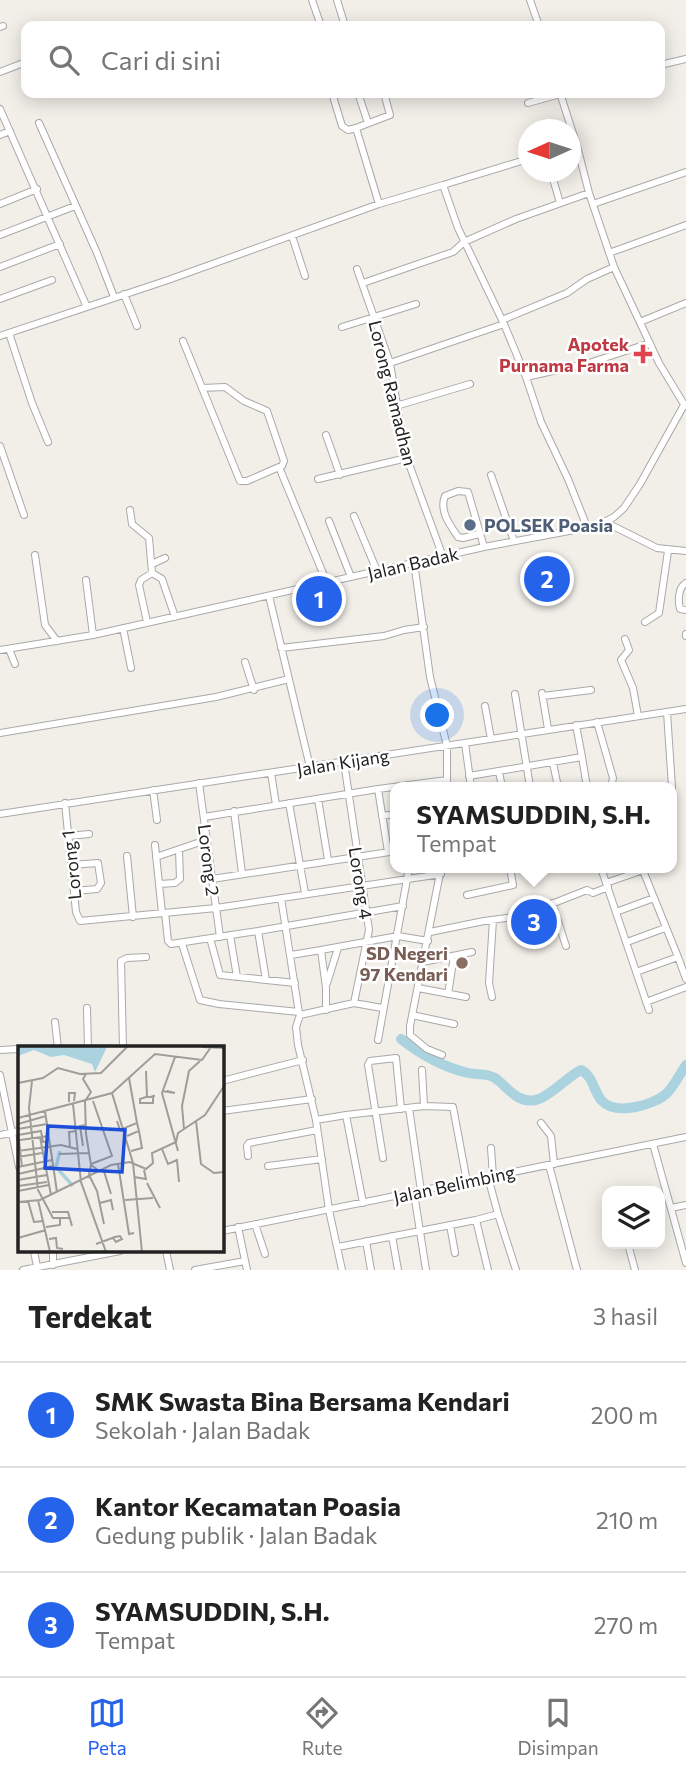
<!DOCTYPE html>
<html lang="id">
<head>
<meta charset="utf-8">
<style>
	:root { --surface:#fff; --page:#f2f2f2; --text:#222; --muted:#767676; --line:#e0e0e0; --accent:#2563eb }
	body { margin:0; font-family:Commissioner,sans-serif; background:var(--page); color:var(--text) }
	.controls { position:absolute; right:21px; bottom:21px; display:grid; overflow:hidden; border-radius:14px; box-shadow:0 4px 18px #0003 }
	.controls button { width:63px; height:63px; display:grid; place-items:center; padding:0; border:0; border-bottom:2px solid var(--line); background:var(--surface); color:var(--text); font:35px sans-serif }
	.compass { position:absolute; left:518px; top:119px; width:63px; height:63px; border-radius:50%; background:var(--surface); box-shadow:0 4px 18px #0003; rotate:267deg }
	.you { position:absolute; left:438px; top:716px; width:24px; height:24px; margin:-18px; border:5px solid #fff; border-radius:50%; background:#1a73e8; box-shadow:0 0 0 10px #1a73e833 }
	.badge { display:grid; place-items:center; width:46px; height:46px; border-radius:50%; background:var(--accent); color:#fff; font-size:23px; font-weight:700 }
	.pin { position:absolute; translate:-50% -50%; border:4px solid #fff; box-shadow:0 2px 7px #0006 }
	.popup { position:absolute; left:390px; top:782px; width:287px; height:91px; box-sizing:border-box; display:grid; place-content:center; border-radius:14px; background:var(--surface); filter:drop-shadow(0 2px 5px #0005); font-size:23px; white-space:nowrap; color:var(--muted) }
	.popup b { font-size:26px; color:var(--text) }
	.popup::after { content:''; position:absolute; left:50%; top:100%; margin-left:-14px; border:14px solid transparent; border-top-color:var(--surface) }
	.list { margin:0; padding:0; list-style:none }
	h2 { display:flex; justify-content:space-between; align-items:center; height:91px; margin:0; padding:0 28px; font-size:30px }
	h2 small { font-size:23px; font-weight:400; color:var(--muted) }
	.list li { display:grid; grid-template-columns:46px 1fr auto; gap:21px; align-items:center; box-sizing:border-box; height:105px; padding:0 28px; border-top:2px solid var(--line) }
	.list b { display:block; font-size:26px; white-space:nowrap }
	.list p { margin:0; font-size:23px; white-space:nowrap; color:var(--muted) }
	.list em { font-size:23px; font-style:normal; color:var(--muted) }
	.icon { flex:none; width:38px; height:38px; fill:none; stroke:currentColor; stroke-width:2; stroke-linecap:round; stroke-linejoin:round }
	.map { position:relative; flex:none; width:686px; height:1270px; overflow:hidden }
	.search { position:absolute; background:var(--surface); box-shadow:0 4px 18px #0003; left:21px; right:21px; top:21px; height:77px; display:flex; align-items:center; gap:18px; box-sizing:border-box; padding:0 24px; border-radius:14px; color:var(--muted); font-size:26px }
	.sheet { height:406px; background:var(--surface) }
	nav { display:flex; justify-content:space-around; align-items:center; box-sizing:border-box; height:98px; border-top:2px solid var(--line); background:var(--surface); font-size:19px; color:var(--muted) }
	nav a { display:grid; justify-items:center; gap:4px }
	nav .on { color:var(--accent) }
	.map>svg:first-child { display:block }
	.lines { fill:none; stroke-linecap:round; stroke-linejoin:round }
	.river { stroke:#aad3df; stroke-width:10 }
	.minor-casing { stroke:#a9a9a9; stroke-width:8 }
	.minor { stroke:#fff; stroke-width:6 }
	.health-dot { fill:#e0444e; stroke:#fff; stroke-width:2.5 }
	.service-dot { fill:#5c6f8a; stroke:#fff; stroke-width:2.5 }
	.education-dot { fill:#8d6e63; stroke:#fff; stroke-width:2.5 }
	.labels { text-anchor:middle; dominant-baseline:central; stroke-width:5; stroke-linejoin:round; paint-order:stroke }
	.health-label { font-size:18px; font-weight:bold; fill:#be3a42; stroke:#fff; text-anchor:end }
	.street-label { font-size:18px; fill:#222; stroke:#fff }
	.service-label { font-size:18px; font-weight:bold; fill:#4e5e75; stroke:#fff; text-anchor:start }
	.education-label { font-size:18px; font-weight:bold; fill:#785e54; stroke:#fff; text-anchor:end }
	.inset-river { fill:none; stroke:#aad3df; stroke-width:3.5 }
	.inset-road { fill:none; stroke:#9f9d99; stroke-width:2 }
	.view { fill:#1d4ed8; fill-opacity:0.15; stroke:#1d4ed8; stroke-width:3.5 }
	.inset-edge { fill:none; stroke:#222; stroke-width:3.5 }
</style>
</head>
<body>
<div class="map">
<svg width="686" height="1270" viewBox="0 0 686 1270">
	<rect width="100%" height="100%" fill="#f2efe9"/>
	<g class="lines">
		<path class="river" d="M 401,1039 C 420,1054 443,1067 468,1073 C 477,1075 487,1073 495,1078 C 508,1087 517,1104 536,1100 C 549,1097 567,1077 581,1070 C 594,1077 593,1091 602,1101 C 616,1116 656,1105 668,1092 C 675,1084 680,1074 686,1065"/>
		<g class="minor-casing">
			<path id="minor" d="M 312,0 L 321,26
				M 337,0 L 345,26
				M 530,0 L 539,26
				M 0,27 L 3,26
				M 660,65 L 686,59
				M 0,72 L 26,62
				M 332,93 L 342,126 L 348,130 L 356,128
				M 358,93 L 368,123
				M 560,93 L 577,146 L 589,193 L 614,267 L 659,363 L 685,406
				M 528,103 L 560,94
				M 0,109 L 86,305
				M 39,123 L 97,253 L 114,297
				M 0,135 L 10,131
				M 551,172 L 560,203
				M 443,185 L 528,159
				M 0,204 L 37,189
				M 379,204 L 356,128 L 390,115 L 384,93
				M 593,204 L 686,172
				M 0,235 L 75,206
				M 292,236 L 305,276
				M 609,253 L 686,225
				M 0,267 L 60,244
				M 357,269 L 390,363 L 405,453 L 443,557
				M 363,283 L 453,252 L 464,242 L 516,219 L 589,193
				M 124,294 L 137,326
				M 0,299 L 52,280
				M 502,320 L 567,293 L 587,279 L 614,267
				M 640,322 L 686,303
				M 342,327 L 416,304
				M 9,333 L 32,403 L 48,442
				M 0,336 L 168,280 L 379,204 L 443,185 L 458,228 L 504,324 L 526,377 L 541,422 L 568,479 L 587,527
				M 183,341 L 240,481 L 247,481 L 279,467
				M 390,363 L 504,324
				M 526,377 L 589,363 L 650,343
				M 202,388 L 225,387 L 244,401 L 267,411 L 284,461 L 282,466 L 279,467 L 327,583
				M 396,406 L 470,384
				M 326,435 L 340,475
				M 0,446 L 24,515
				M 491,475 L 514,541
				M 318,479 L 407,458
				M 130,510 L 132,524 L 149,538 L 152,573 L 162,579 L 175,617
				M 354,516 L 377,571
				M 329,521 L 351,577
				M 605,522 L 657,548 L 686,551
				M 479,534 L 463,538 L 458,537 C 450,525 439,511 445,496 L 458,491 L 468,492 L 484,547
				M 35,555 L 45,625 L 57,641
				M 414,562 L 430,677 L 447,746 L 447,787
				M 152,564 L 165,558
				M 86,580 L 93,635
				M 686,583 C 678,587 678,601 680,609 L 686,610
				M 269,596 L 310,767
				M 147,622 L 139,585 L 141,580 L 152,573
				M 645,622 L 659,613 L 668,551
				M 123,628 L 131,668
				M 686,636 L 686,634
				M 625,639 L 629,650 L 621,660 L 633,688 L 638,716
				M 281,648 L 384,636 L 404,630 L 424,627
				M 9,649 L 15,664
				M 0,650 L 93,635 L 484,547 L 596,526 L 614,517 L 624,508 L 640,484 L 684,405
				M 245,662 L 254,690
				M 542,693 L 548,729
				M 515,694 L 530,787
				M 543,696 L 591,690
				M 485,706 L 491,739
				M 667,712 L 672,787
				M 597,722 L 613,778 L 611,787
				M 0,733 L 216,697 L 289,679
				M 465,743 L 471,787
				M 582,757 L 587,787
				M 344,762 L 369,930 L 354,1003
				M 553,763 L 558,787
				M 499,772 L 502,787
				M 271,773 L 276,805
				M 469,776 L 582,757 L 576,725
				M 199,783 L 220,937
				M 378,789 L 447,780
				M 153,790 L 157,820
				M 318,799 L 328,860
				M 65,803 L 76,912 L 80,921 L 216,908 L 441,874
				M 289,803 L 305,893
				M 234,811 L 242,873
				M 0,814 L 686,709
				M 382,816 L 396,814
				M 204,817 L 378,789 L 388,852
				M 68,836 L 89,834
				M 155,845 L 162,913
				M 127,856 L 133,917
				M 156,857 L 206,840
				M 71,865 L 98,863 L 101,883 L 97,889 L 74,891
				M 441,868 L 410,1026 L 410,1035 L 427,1049 L 442,1055
				M 601,868 L 649,1010
				M 212,879 L 396,851
				M 606,883 L 643,870
				M 159,884 L 175,883 L 180,879 L 179,850
				M 467,895 L 513,885 L 510,868
				M 281,898 L 299,1013
				M 552,903 L 566,946
				M 616,912 L 654,898
				M 165,913 L 168,941 L 171,944 L 258,931
				M 522,915 L 528,937
				M 430,932 L 484,921 L 521,916 L 587,890 L 593,893 L 608,887
				M 230,935 L 237,977
				M 210,938 L 220,975 L 295,983
				M 627,942 L 665,928
				M 182,944 L 200,1000 L 219,1004 L 299,1012
				M 291,955 L 321,950
				M 678,957 L 686,979
				M 423,962 L 472,952
				M 636,972 L 678,957 L 642,868
				M 266,980 L 258,931 L 403,906
				M 327,983 L 338,948
				M 418,988 L 466,997
				M 448,994 L 454,956
				M 492,997 L 489,983 L 493,920
				M 646,1002 L 686,987
				M 87,1008 L 88,1048
				M 326,1010 L 326,988 L 321,950 L 398,936 L 428,941
				M 412,1015 L 454,1024
				M 55,1022 L 58,1048
				M 378,1040 L 409,868
				M 123,1048 L 121,961 L 127,958 L 146,957
				M 0,1050 L 19,1049
				M 422,1070 L 424,1106
				M 0,1075 L 19,1167
				M 222,1081 L 303,1060
				M 409,1108 L 421,1191
				M 222,1111 L 312,1099
				M 346,1115 L 424,1106 L 453,1107 L 467,1182
				M 316,1120 L 346,1115 L 363,1203
				M 541,1123 L 551,1136 L 554,1164
				M 0,1135 L 19,1131
				M 653,1144 L 686,1263
				M 491,1148 L 493,1176
				M 248,1156 L 247,1146 L 249,1143 L 317,1130
				M 383,1158 L 368,1065 L 370,1061 L 396,1058 L 401,1109
				M 549,1165 L 577,1270
				M 268,1166 L 322,1159
				M 414,1193 L 426,1270
				M 671,1208 L 686,1205
				M 498,1214 L 516,1270
				M 476,1220 L 498,1214 L 488,1177
				M 255,1224 L 265,1254
				M 450,1225 L 455,1253
				M 238,1227 L 247,1270
				M 222,1231 L 686,1137
				M 392,1236 L 398,1270
				M 366,1241 L 371,1270
				M 628,1244 L 635,1270
				M 338,1247 L 476,1220 L 488,1270
				M 34,1251 L 37,1267
				M 53,1251 L 53,1265
				M 166,1251 L 170,1270
				M 23,1270 L 120,1251
				M 195,1270 L 245,1261
				M 342,1270 L 329,1210 L 316,1120 L 298,1045 L 296,1027 L 300,1015 L 354,1003 L 382,1008"/>
		</g>
		<use href="#minor" class="minor"/>
	</g>
	<path class="health-dot" d="M639.5 343.5h7v7h7v7h-7v7h-7v-7h-7v-7h7z"/>
	<circle class="service-dot" cx="470" cy="525" r="7"/>
	<circle class="education-dot" cx="462" cy="963" r="7"/>
	<g class="labels">
		<g class="health-label">
			<text x="629" y="344">Apotek<tspan x="629" dy="21">Purnama Farma</tspan></text>
		</g>
		<g class="street-label">
			<text transform="translate(393 393) rotate(76)">Lorong Ramadhan</text>
			<text transform="translate(413 563) rotate(-13)">Jalan Badak</text>
			<text transform="translate(343 762) rotate(-9)">Jalan Kijang</text>
			<text transform="translate(209 860) rotate(83)">Lorong 2</text>
			<text transform="translate(71 865) rotate(-96)">Lorong 1</text>
			<text transform="translate(361 883) rotate(81)">Lorong 4</text>
			<text transform="translate(454 1184) rotate(-12)">Jalan Belimbing</text>
		</g>
		<g class="service-label">
			<text x="484" y="525">POLSEK Poasia</text>
		</g>
		<g class="education-label">
			<text x="448" y="953">SD Negeri<tspan x="448" dy="21">97 Kendari</tspan></text>
		</g>
	</g>
	<g transform="translate(18 1046)">
		<rect width="206" height="206" fill="#f2efe9"/>
		<path d="M 0,1 L 89,1 L 77,26 L 74,18 L 46,9 L 33,11 L 16,4 L 0,10 Z" fill="#aad3df"/>
		<path class="inset-river" d="M 42,105 L 38,121 L 55,140"/>
		<path class="inset-road" d="M 184,1 L 206,2M 157,11 L 144,47 L 160,105M 128,25 L 129,51M 68,28 L 65,33 L 73,46 L 67,55 L 68,88 L 73,119 L 80,124M 14,35 L 11,62 L 20,144 L 35,172 L 51,172M 0,37 L 25,32 L 40,22 L 62,28 L 83,27 L 109,1M 144,45 L 157,47 L 149,45M 94,47 L 115,117 L 124,206M 135,50 L 135,57 L 122,57 L 122,53 L 128,51 L 133,51 L 135,50 L 137,50M 51,56 L 51,47 L 57,47 L 56,55M 55,58 L 63,136 L 88,206M 27,65 L 39,146M 0,72 L 94,47 L 137,8 L 184,14 L 193,1M 99,75 L 102,84 L 119,77 L 111,32M 178,75 L 183,118 L 196,127 L 206,126M 0,78 L 28,70M 0,83 L 29,78M 166,83 L 164,60 L 171,25 L 182,15M 0,86 L 4,121M 0,89 L 23,85 L 25,96 L 31,95M 109,90 L 121,85 L 119,77M 22,91 L 33,149M 2,94 L 31,90M 65,100 L 62,80 L 67,79M 52,102 L 51,86 L 58,85M 144,103 L 150,118 L 159,114 L 161,136M 0,105 L 43,99 L 59,103M 113,105 L 124,102 L 121,85M 41,108 L 71,107M 0,111 L 24,107M 73,118 L 94,110 L 75,55M 100,118 L 111,188 L 116,187M 73,119 L 71,129 L 79,145 L 86,178M 0,121 L 34,114M 85,122 L 93,148M 0,128 L 35,120M 116,131 L 128,133 L 126,124M 0,134 L 29,129M 129,137 L 142,162M 0,140 L 29,136M 0,145 L 31,139M 20,154 L 32,206M 107,154 L 135,152M 10,155 L 16,176 L 26,175M 0,156 L 22,154 L 93,119 L 112,116 L 128,123 L 135,117 L 134,107 L 158,96 L 160,87 L 187,69 L 206,40M 82,157 L 93,154 L 95,164M 34,166 L 50,166 L 54,180M 28,181 L 42,179 L 42,172M 0,192 L 28,184M 31,193 L 38,192 L 39,202 L 45,203M 78,198 L 97,191 L 102,190 L 104,193 L 98,196 L 95,192"/>
		<path class="view" d="M 30,80 L 107,84 L 104,126 L 27,122 Z"/>
		<rect width="206" height="206" class="inset-edge"/>
	</g>
</svg>
<div class="controls">
<button><svg class="icon" aria-label="layers" viewBox="0 0 24 24"><path d="M12 4l9 5-9 5-9-5zM3 14l9 5 9-5"/></svg></button>
</div>
<svg class="compass" viewBox="-18 -18 36 36"><path d="M0-13l5 13h-10z" fill="#e53935"/><path d="M0 13l5-13h-10z" fill="#767676"/></svg>
<div class="you"></div>
<div class="pin badge" style="left:319px;top:599px">1</div>
<div class="pin badge" style="left:547px;top:579px">2</div>
<div class="pin badge" style="left:534px;top:922px">3</div>
<div class="popup"><b>SYAMSUDDIN, S.H.</b>Tempat</div>
<div class="search"><svg class="icon" aria-label="search" viewBox="0 0 24 24"><circle cx="10" cy="10" r="6"/><path d="M15 15l6 6"/></svg>Cari di sini</div>
</div>
<section class="sheet">
<h2>Terdekat<small>3 hasil</small></h2>
<ul class="list">
<li><span class="badge">1</span><div><b>SMK Swasta Bina Bersama Kendari</b><p>Sekolah · Jalan Badak</p></div><em>200 m</em></li>
<li><span class="badge">2</span><div><b>Kantor Kecamatan Poasia</b><p>Gedung publik · Jalan Badak</p></div><em>210 m</em></li>
<li><span class="badge">3</span><div><b>SYAMSUDDIN, S.H.</b><p>Tempat</p></div><em>270 m</em></li>
</ul>
</section>
<nav>
<a class="on"><svg class="icon" aria-label="map" viewBox="0 0 24 24"><path d="M3 6l6-2 6 2 6-2v14l-6 2-6-2-6 2zM9 4v14M15 6v14"/></svg>Peta</a>
<a><svg class="icon" aria-label="directions" viewBox="0 0 24 24"><path d="M12 3l9 9-9 9-9-9zM9 14v-3h6M13 9l2 2-2 2"/></svg>Rute</a>
<a><svg class="icon" aria-label="saved" viewBox="0 0 24 24"><path d="M7 4h10v16l-5-4-5 4z"/></svg>Disimpan</a>
</nav>
</body>
</html>
